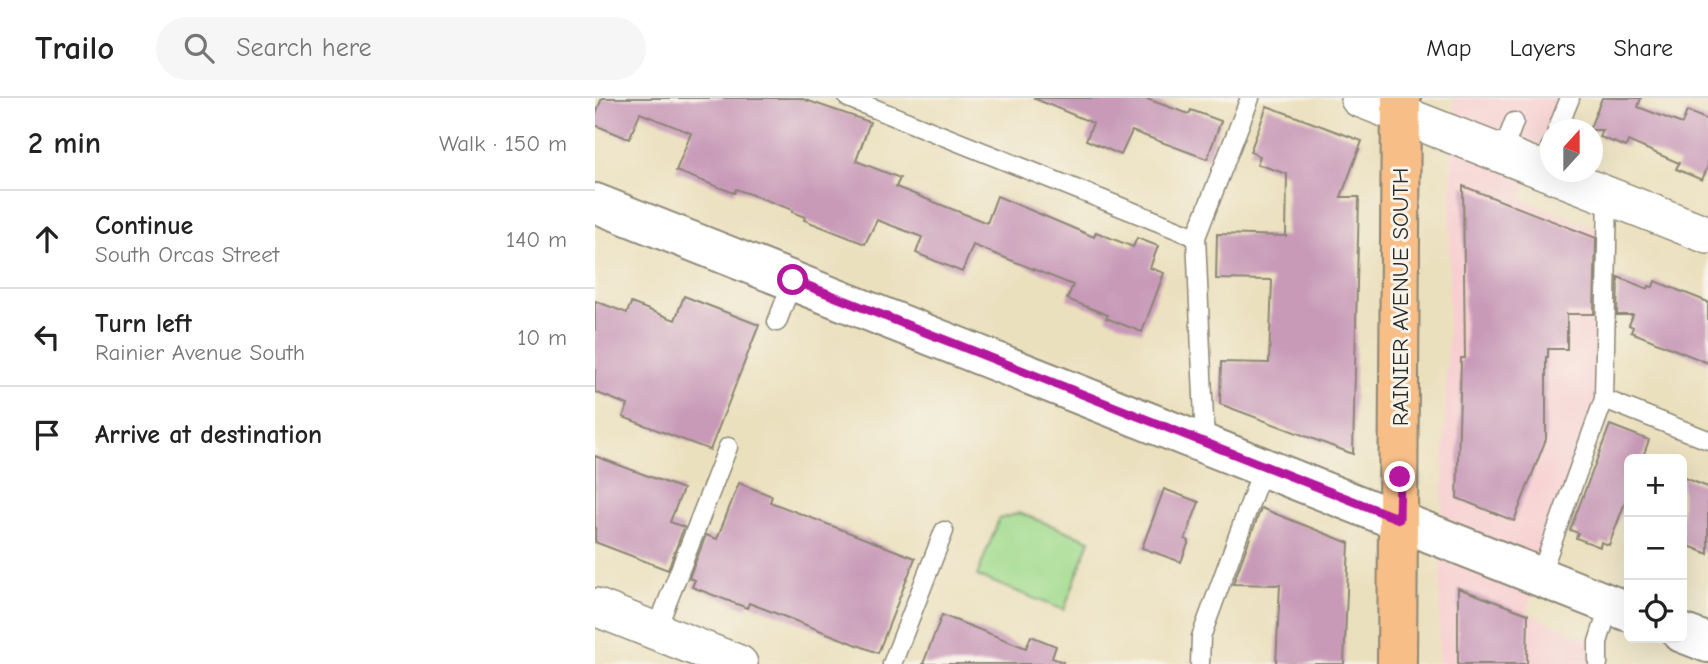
<!DOCTYPE html>
<html lang="en">
<head>
<meta charset="utf-8">
<style>
	:root { --surface:#fff; --page:#f6f6f6; --text:#222; --muted:#767676; --line:#e0e0e0 }
	body { margin:0; font-family:"Comic Neue",sans-serif; background:var(--page); color:var(--text) }
	.controls { position:absolute; right:21px; bottom:21px; display:grid; overflow:hidden; border-radius:10px; box-shadow:0 7px 28px #0002 }
	.controls button { width:63px; height:63px; display:grid; place-items:center; padding:0; border:0; border-bottom:2px solid var(--line); background:var(--surface); color:var(--text); font:35px sans-serif }
	.compass { position:absolute; left:945px; top:21px; width:63px; height:63px; border-radius:50%; background:var(--surface); box-shadow:0 7px 28px #0002; rotate:21deg }
	.stop { position:absolute; width:21px; height:21px; margin:-16px; border:5px solid #b5179e; border-radius:50%; background:#fff }
	.stop.end { background:#b5179e; border-color:#fff; box-shadow:0 2px 7px #0008 }
	.list { margin:0; padding:0; list-style:none }
	h2 { display:flex; justify-content:space-between; align-items:center; height:91px; margin:0; padding:0 28px; font-size:30px }
	h2 small { font-size:23px; font-weight:400; color:var(--muted) }
	.list li { display:grid; grid-template-columns:46px 1fr auto; gap:21px; align-items:center; box-sizing:border-box; height:98px; padding:0 28px; border-top:2px solid var(--line) }
	.list b { display:block; font-size:26px; white-space:nowrap }
	.list p { margin:0; font-size:23px; white-space:nowrap; color:var(--muted) }
	.list em { font-size:23px; font-style:normal; color:var(--muted) }
	.icon { flex:none; width:38px; height:38px; fill:none; stroke:currentColor; stroke-width:2; stroke-linecap:round; stroke-linejoin:round }
	.map { position:relative; flex:none; width:1113px; height:566px; overflow:hidden }
	header { display:flex; align-items:center; gap:42px; box-sizing:border-box; height:98px; padding:0 35px; background:var(--surface); border-bottom:2px solid var(--line) }
	header strong { font-size:33px }
	nav { display:flex; gap:38px; margin-inline-start:auto; font-size:24px }
	.search { width:490px; height:63px; background:var(--page); display:flex; align-items:center; gap:18px; box-sizing:border-box; padding:0 24px; border-radius:38px; color:var(--muted); font-size:26px }
	main { display:flex }
	aside { flex:1; background:var(--surface) }
	.map>svg:first-child { display:block }
	.built { fill:#f7cfd1 }
	.green { fill:#a2dc8f; stroke:#66845d; stroke-width:2 }
	.building { fill:#c89ab8 }
	.lines { fill:none; stroke-linecap:round; stroke-linejoin:round }
	.service-casing { stroke:#8b8674; stroke-width:21 }
	.minor-casing { stroke:#8b8674; stroke-width:40 }
	.tertiary-casing { stroke:#8b8674; stroke-width:42 }
	.primary-casing { stroke:#8b8674; stroke-width:42 }
	.service { stroke:#fff; stroke-width:18 }
	.minor { stroke:#fff; stroke-width:37 }
	.tertiary { stroke:#fff; stroke-width:38 }
	.primary { stroke:#f7be87; stroke-width:38 }
	.route { stroke:#b5179e; stroke-width:9 }
	.labels { text-anchor:middle; dominant-baseline:central; stroke-width:6; stroke-linejoin:round; paint-order:stroke }
	.street-label { font-size:23px; fill:#2b2b2b; stroke:#f7f3e8 }
</style>
</head>
<body>
<header>
<strong>Trailo</strong>
<div class="search"><svg class="icon" aria-label="search" viewBox="0 0 24 24"><circle cx="10" cy="10" r="6"/><path d="M15 15l6 6"/></svg>Search here</div>
<nav><a>Map</a><a>Layers</a><a>Share</a></nav>
</header>
<main>
<aside>
<h2>2 min<small>Walk · 150 m</small></h2>
<ul class="list">
<li><svg class="icon" aria-label="ahead" viewBox="0 0 24 24"><path d="M12 20V5M6 11l6-6 6 6"/></svg><div><b>Continue</b><p>South Orcas Street</p></div><em>140 m</em></li>
<li><svg class="icon" aria-label="left" viewBox="0 0 24 24"><path d="M17 20v-9H6M10 6l-5 5 5 5"/></svg><div><b>Turn left</b><p>Rainier Avenue South</p></div><em>10 m</em></li>
<li><svg class="icon" aria-label="arrive" viewBox="0 0 24 24"><path d="M6 21V4h12l-3 4 3 4H6"/></svg><div><b>Arrive at destination</b></div></li>
</ul>
</aside>
<div class="map">
<svg width="1113" height="566" viewBox="0 0 1113 566">
	<rect width="100%" height="100%" fill="#f7f3e8"/>
	<filter id="ink" filterUnits="userSpaceOnUse"><feTurbulence type="fractalNoise" baseFrequency=".0143" numOctaves="2"/><feDisplacementMap in="SourceGraphic" scale="14" xChannelSelector="R" yChannelSelector="G"/><feConvolveMatrix kernelMatrix="1 2 1 2 8 2 1 2 1" color-interpolation-filters="sRGB"/></filter>
	<filter id="wash" filterUnits="userSpaceOnUse"><feTurbulence type="fractalNoise" baseFrequency=".00686" numOctaves="4" result="noise"/><feDisplacementMap in="SourceGraphic" scale="28" xChannelSelector="R" yChannelSelector="G"/><feGaussianBlur stdDeviation="1.57" result="paint"/><feColorMatrix in="noise" values="0 0 0 0 0 0 0 0 0 0 0 0 0 0 0 0 0 1.4 0 .05"/><feComposite in="paint" operator="in"/></filter>
	<g filter="url(#wash)">
		<rect width="100%" height="100%" fill="#ebe0be"/>
		<path class="built" d="M 859,0 L 967,0 L 926,101 L 1009,134 L 1004,302 L 931,514 L 997,544 L 998,566 L 843,566 Z"/>
		<path class="green" d="M 424,415 L 495,442 L 469,512 L 382,478 L 404,421 Z"/>
		<g id="blocks">
			<path class="building" d="M 7,0 L 205,0 L 275,24 L 261,63 L 305,80 L 301,89 L 392,125 L 402,98 L 499,139 L 501,134 L 538,149 L 542,140 L 563,148 L 555,170 L 569,175 L 547,234 L 511,220 L 513,217 L 472,201 L 478,187 L 378,147 L 367,174 L 321,155 L 327,139 L 282,122 L 270,146 L 209,122 L 210,119 L 197,114 L 198,112 L 141,91 L 139,95 L 81,73 L 96,35 L 45,15 L 34,41 L 0,27 L 0,18 Z
				M 438,0 L 549,0 L 594,16 L 596,12 L 626,23 L 612,61 L 537,33 L 526,57 L 491,42 L 498,25 Z
				M 1007,0 L 1046,0 L 1043,9 L 1087,26 L 1092,13 L 1113,22 L 1113,68 L 1107,82 L 1081,71 L 1084,65 L 1033,43 L 1031,49 L 1005,39 L 1008,32 L 994,32 Z
				M 672,8 L 767,43 L 746,99 L 764,99 L 758,356 L 625,306 L 626,264 L 674,265 L 677,182 L 621,181 L 622,136 L 691,138 L 692,76 L 662,66 L 665,58 L 655,54 Z
				M 868,88 L 1001,140 L 999,216 L 972,216 L 972,251 L 953,251 L 953,259 L 951,259 L 951,341 L 919,423 L 862,400 L 866,260 L 870,260 Z
				M 1023,179 L 1053,191 L 1054,188 L 1058,189 L 1060,183 L 1113,204 L 1113,265 L 1036,234 L 1038,229 L 1034,227 L 1038,217 L 1022,217 Z
				M 89,198 L 164,227 L 115,352 L 28,319 L 33,307 L 0,294 L 0,203 L 32,215 L 36,205 L 80,222 Z
				M 1015,327 L 1054,342 L 1047,361 L 1034,361 L 1034,394 L 1014,447 L 1006,444 L 1005,449 L 981,440 L 983,435 L 975,432 Z
				M 0,358 L 88,391 L 75,424 L 89,429 L 73,472 L 0,444 Z
				M 1087,379 L 1113,389 L 1113,456 L 1087,445 Z
				M 144,385 L 177,398 L 175,404 L 320,460 L 283,555 L 154,505 L 152,510 L 97,489 L 100,482 L 94,480 L 111,437 L 122,441 Z
				M 569,391 L 604,404 L 590,441 L 594,443 L 586,464 L 547,450 Z
				M 666,410 L 754,445 L 749,566 L 681,566 L 685,487 L 638,486 Z
				M 863,490 L 933,516 L 932,566 L 863,566 Z
				M 347,517 L 431,550 L 436,538 L 461,548 L 457,560 L 468,564 L 467,566 L 328,566 Z"/>
		</g>
	</g>
	<g filter="url(#ink)">
		<use href="#blocks" fill-opacity="0" stroke="#8b8674" stroke-width="2"/>
		<g class="lines">
			<g class="service-casing">
				<path id="service" d="M 253,0 L 601,139
					M 962,32 L 975,0
					M 907,56 L 919,24
					M 946,71 L 956,48
					M 182,224 L 198,182
					M 1009,301 L 1013,97
					M 610,344 L 601,139 L 655,0
					M 945,478 L 1009,301 L 1113,342
					M 61,533 L 133,349
					M 297,566 L 349,433
					M 605,566 L 606,539 L 669,367
					M 1003,566 L 1003,544 L 1015,506"/>
			</g>
			<g class="minor-casing">
				<path id="minor" d="M 764,0 L 1113,137
					M 0,509 L 144,566"/>
			</g>
			<g class="tertiary-casing">
				<path id="tertiary" d="M 0,105 L 1034,514
					M 1087,535 L 1113,545"/>
			</g>
			<g class="primary-casing">
				<path id="primary" d="M 802,566 L 806,0"/>
			</g>
			<use href="#service" class="service"/>
			<use href="#minor" class="minor"/>
			<use href="#tertiary" class="tertiary"/>
			<use href="#primary" class="primary"/>
		</g>
	</g>
	<g class="lines" filter="url(#ink)">
		<path class="route" d="M 198,182 L 804,421 L 805,379"/>
	</g>
	<g class="labels">
		<g class="street-label">
			<text transform="translate(805 199) rotate(-90)">RAINIER AVENUE SOUTH</text>
		</g>
	</g>
</svg>
<div class="controls">
<button>+</button>
<button>−</button>
<button><svg class="icon" aria-label="locate" viewBox="0 0 24 24"><circle cx="12" cy="12" r="6"/><path d="M12 2v4M12 18v4M2 12h4M18 12h4"/></svg></button>
</div>
<svg class="compass" viewBox="-18 -18 36 36"><path d="M0-13l5 13h-10z" fill="#e53935"/><path d="M0 13l5-13h-10z" fill="#767676"/></svg>
<div class="stop" style="left:198px;top:182px"></div>
<div class="stop end" style="left:805px;top:379px"></div>
</div>
</main>
</body>
</html>
